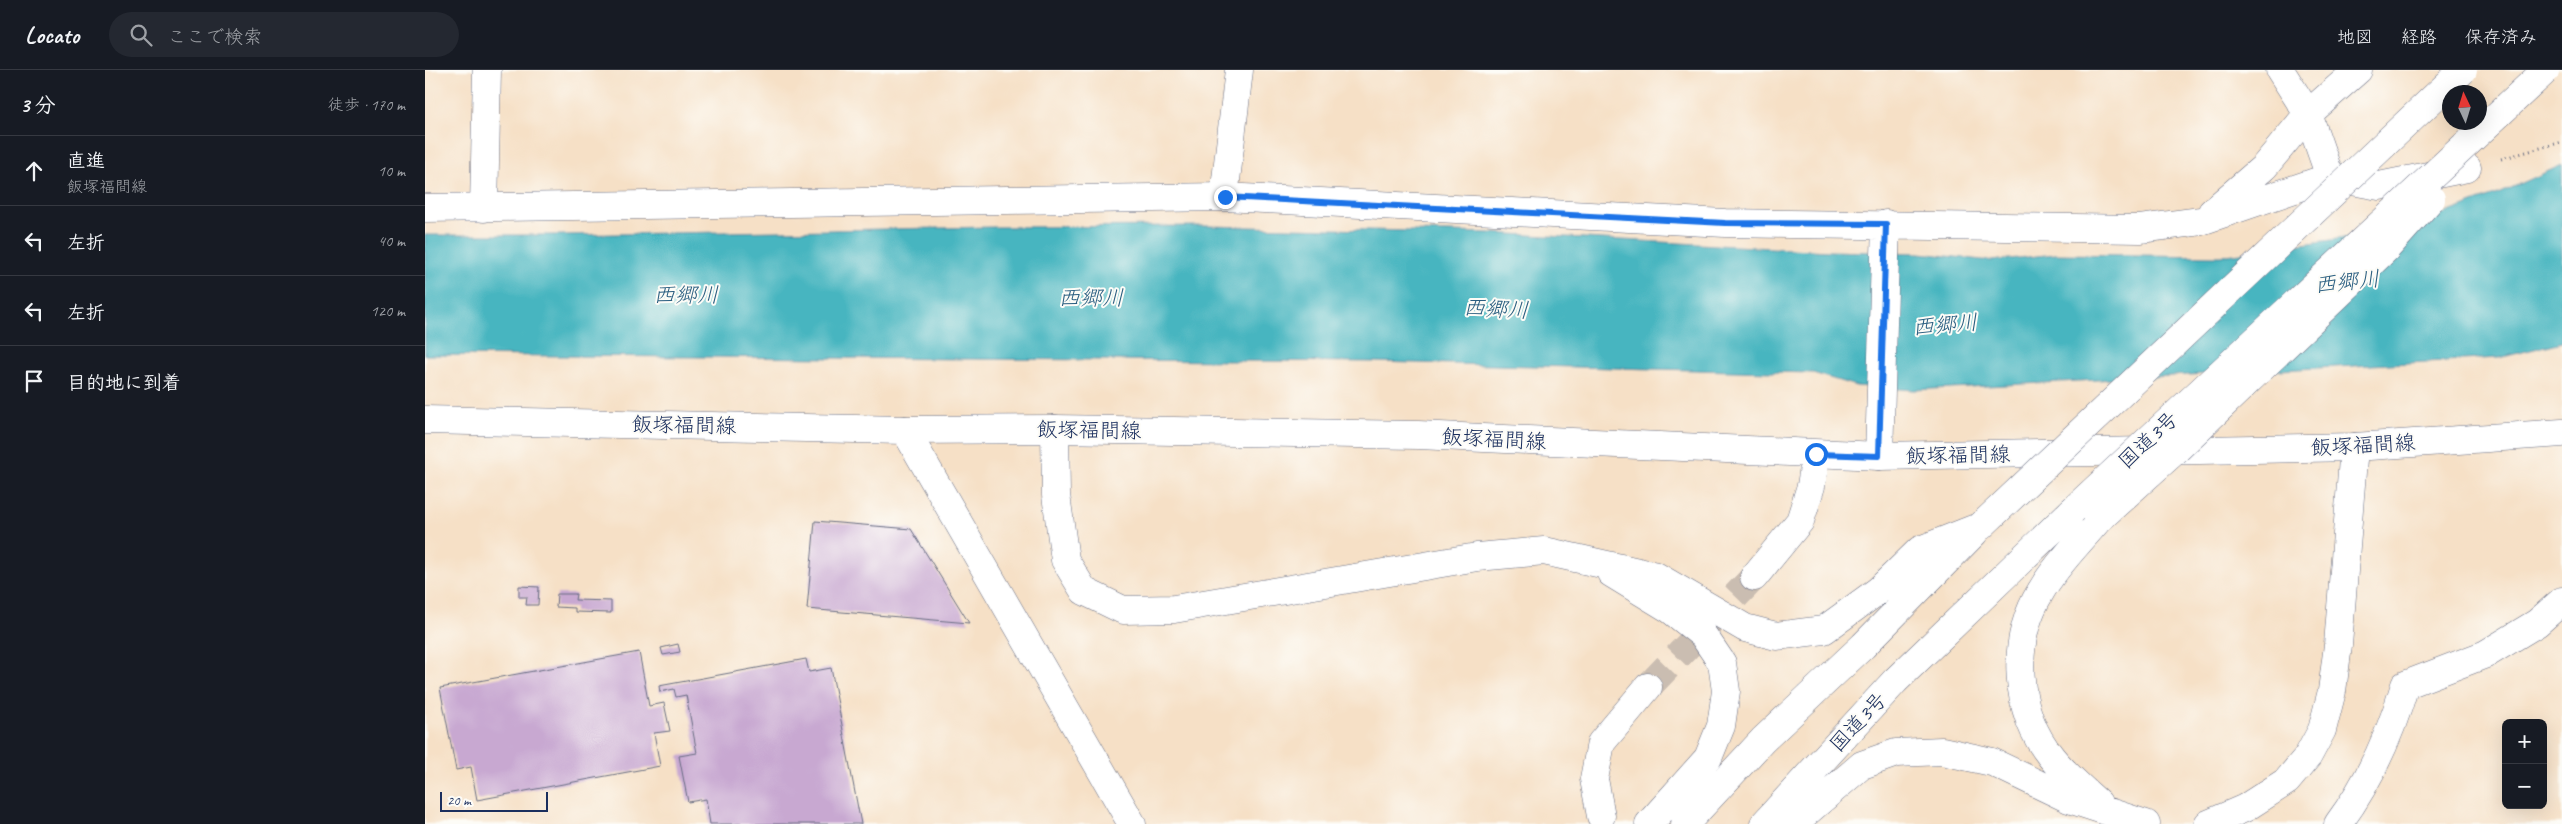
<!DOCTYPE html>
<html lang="ja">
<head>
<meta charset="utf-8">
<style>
	:root { --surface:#171b24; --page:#242831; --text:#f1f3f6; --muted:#9ea1a6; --line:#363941 }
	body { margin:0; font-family:Caveat,"Klee One",sans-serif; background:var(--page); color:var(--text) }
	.controls { position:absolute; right:15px; bottom:15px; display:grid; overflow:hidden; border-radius:8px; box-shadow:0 5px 20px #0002 }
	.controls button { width:45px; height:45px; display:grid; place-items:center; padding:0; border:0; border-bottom:1px solid var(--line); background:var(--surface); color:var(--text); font:25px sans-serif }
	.compass { position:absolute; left:2017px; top:15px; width:45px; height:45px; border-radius:50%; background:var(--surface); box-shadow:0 5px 20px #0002; rotate:356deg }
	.scale { position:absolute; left:15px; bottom:12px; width:108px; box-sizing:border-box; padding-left:5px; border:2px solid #1b2f5e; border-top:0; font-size:14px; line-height:18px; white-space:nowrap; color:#1b2f5e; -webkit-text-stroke:4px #fdfcf7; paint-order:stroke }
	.stop { position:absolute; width:15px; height:15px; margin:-11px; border:4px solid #1a73e8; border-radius:50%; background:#fff }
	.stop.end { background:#1a73e8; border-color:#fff; box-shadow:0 1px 5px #0008 }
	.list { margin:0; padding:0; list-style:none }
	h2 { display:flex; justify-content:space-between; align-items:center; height:65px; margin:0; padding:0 20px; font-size:21px }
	h2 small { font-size:16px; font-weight:400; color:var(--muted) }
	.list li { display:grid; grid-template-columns:32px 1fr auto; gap:15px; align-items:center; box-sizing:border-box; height:70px; padding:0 20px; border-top:1px solid var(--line) }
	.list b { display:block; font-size:19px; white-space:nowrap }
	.list p { margin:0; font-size:16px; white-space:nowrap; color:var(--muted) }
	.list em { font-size:16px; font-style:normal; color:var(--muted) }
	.icon { flex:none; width:28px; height:28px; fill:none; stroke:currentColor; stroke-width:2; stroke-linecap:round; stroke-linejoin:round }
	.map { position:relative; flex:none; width:2137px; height:754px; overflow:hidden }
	header { display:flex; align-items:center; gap:30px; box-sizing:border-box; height:70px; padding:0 25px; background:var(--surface); border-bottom:1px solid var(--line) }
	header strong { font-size:24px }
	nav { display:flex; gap:28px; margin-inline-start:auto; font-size:18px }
	.search { width:350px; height:45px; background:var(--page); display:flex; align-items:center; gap:12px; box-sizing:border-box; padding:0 18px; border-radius:28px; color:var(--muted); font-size:19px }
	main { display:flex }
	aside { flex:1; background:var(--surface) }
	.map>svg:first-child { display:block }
	.water { fill:#46b5c0; stroke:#30728f }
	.building { fill:#c8a8d1 }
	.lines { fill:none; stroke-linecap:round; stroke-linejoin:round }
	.minor-tunnel { stroke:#cabdb1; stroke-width:28; stroke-dasharray:28 14; stroke-linecap:butt }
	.minor-casing { stroke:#686d82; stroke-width:29 }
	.major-casing { stroke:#686d82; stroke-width:29 }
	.highway-casing { stroke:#686d82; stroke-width:29 }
	.path { stroke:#686d82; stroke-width:3; stroke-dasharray:1 4; stroke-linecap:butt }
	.minor { stroke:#fff; stroke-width:28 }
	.major { stroke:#fff; stroke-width:28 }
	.highway { stroke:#fff; stroke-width:28 }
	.highway-bridge-casing { stroke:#686d82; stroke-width:29; stroke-linecap:butt }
	.highway-bridge { stroke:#fff; stroke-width:28 }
	.route { stroke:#1a73e8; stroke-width:6 }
	.labels { text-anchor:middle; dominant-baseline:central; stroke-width:4; stroke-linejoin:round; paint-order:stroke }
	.street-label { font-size:21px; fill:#1b2f5e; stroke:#fdfcf7 }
	.water-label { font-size:22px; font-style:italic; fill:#2a5e80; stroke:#fdfcf7 }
</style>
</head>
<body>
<header>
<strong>Locato</strong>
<div class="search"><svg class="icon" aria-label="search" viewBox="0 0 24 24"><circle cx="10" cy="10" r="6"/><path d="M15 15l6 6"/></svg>ここで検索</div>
<nav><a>地図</a><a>経路</a><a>保存済み</a></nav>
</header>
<main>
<aside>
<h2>3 分<small>徒歩 · 170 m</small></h2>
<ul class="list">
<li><svg class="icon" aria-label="ahead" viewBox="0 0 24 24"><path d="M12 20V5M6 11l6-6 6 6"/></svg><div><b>直進</b><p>飯塚福間線</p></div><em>10 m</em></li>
<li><svg class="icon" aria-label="left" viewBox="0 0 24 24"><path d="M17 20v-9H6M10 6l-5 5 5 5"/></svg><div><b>左折</b></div><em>40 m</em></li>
<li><svg class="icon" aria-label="left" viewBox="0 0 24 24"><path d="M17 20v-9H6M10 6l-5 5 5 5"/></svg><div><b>左折</b></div><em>120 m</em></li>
<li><svg class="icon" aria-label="arrive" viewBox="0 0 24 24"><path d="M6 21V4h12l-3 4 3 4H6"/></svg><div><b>目的地に到着</b></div></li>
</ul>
</aside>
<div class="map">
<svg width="2137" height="754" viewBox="0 0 2137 754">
	<rect width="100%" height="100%" fill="#fdfcf7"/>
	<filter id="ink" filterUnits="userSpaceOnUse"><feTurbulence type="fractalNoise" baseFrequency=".02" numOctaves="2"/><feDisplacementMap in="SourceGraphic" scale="10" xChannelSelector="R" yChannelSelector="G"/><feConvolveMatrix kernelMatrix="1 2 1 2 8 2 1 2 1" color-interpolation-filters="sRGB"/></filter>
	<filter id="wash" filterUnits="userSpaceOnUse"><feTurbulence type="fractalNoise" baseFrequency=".0096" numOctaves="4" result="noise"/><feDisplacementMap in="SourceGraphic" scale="20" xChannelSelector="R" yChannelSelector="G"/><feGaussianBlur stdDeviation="1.12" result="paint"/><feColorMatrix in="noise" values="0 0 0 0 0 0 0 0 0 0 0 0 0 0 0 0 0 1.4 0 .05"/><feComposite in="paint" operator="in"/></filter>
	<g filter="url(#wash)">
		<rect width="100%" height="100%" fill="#f6e0c6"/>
		<path class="water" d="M 2137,95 L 2137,272 L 2074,288 L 1489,320 L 1431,316 L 1388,303 L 950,292 L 0,285 L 0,165 L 137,165 L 567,157 L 783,156 L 1066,163 L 1404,181 L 1495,183 L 1566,191 L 1630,184 L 1795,186 L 1913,169 L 1986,156 L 2075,123 Z"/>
		<g id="blocks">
			<path class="building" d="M 390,451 L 486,459 L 544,553 L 382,539 Z
				M 94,516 L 114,517 L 113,535 L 101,535 L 102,527 L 94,527 Z
				M 132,524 L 151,524 L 150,530 L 186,531 L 186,543 L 150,542 L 150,538 L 131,537 Z
				M 253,574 L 255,582 L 238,585 L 236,578 Z
				M 214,582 L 224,636 L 239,633 L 245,661 L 229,663 L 235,696 L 52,730 L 46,697 L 31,700 L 15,618 Z
				M 381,589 L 384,602 L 406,598 L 436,754 L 285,754 L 281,729 L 263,732 L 254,686 L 272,683 L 261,625 L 251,627 L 249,619 L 235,622 L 234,616 Z"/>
		</g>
	</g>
	<g filter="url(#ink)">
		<use href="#blocks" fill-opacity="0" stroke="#686d82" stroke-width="1"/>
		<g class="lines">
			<path class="minor-tunnel" d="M 1223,617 L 1329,507"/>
			<g class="minor-casing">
				<path id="minor" d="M 1855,0 L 1883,44 L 1905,107
					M 799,127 L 814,0
					M 0,138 L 799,127 L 1300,153 L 1715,159 L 1776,151 L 1905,107 L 1954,116 L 2042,98
					M 59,138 L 62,0
					M 1787,142 L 1839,97 L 1883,44 L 1933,0
					M 480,360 L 707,754
					M 1454,386 L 1461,154
					M 1329,507 L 1375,451 L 1386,416 L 1391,384
					M 1176,746 L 1169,709 L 1176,673 L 1223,617
					M 1913,754 C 1945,711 1965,666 1980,615 L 2061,584 L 2112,553 L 2137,531"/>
			</g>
			<g class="major-casing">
				<path id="major" d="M 0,350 L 480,360 L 630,359 L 993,365 L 1454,386 L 1929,377 L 2137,363"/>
			</g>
			<g class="highway-casing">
				<path id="highway" d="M 630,359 L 631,425 L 640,490 L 659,521 L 698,540 L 749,539 L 1052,487 L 1119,481 L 1231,506 L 1320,558 L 1351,566 L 1399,560 L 1454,520 L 1495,480 L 1556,456
					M 1186,503 L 1245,539 L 1278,565 L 1297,593 L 1301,621 L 1296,656 L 1283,688 L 1224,754
					M 1673,733 C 1657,719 1640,704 1627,688 C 1589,642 1585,571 1616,521 C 1631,495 1654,473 1673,450
					M 1260,754 L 1338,670 L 1438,576 L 1549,463
					M 1339,754 L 1470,611 L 1647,441
					M 1368,754 L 1437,695 L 1471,683 L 1517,681 L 1567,692 L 1644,729 L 1721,754
					M 1783,754 L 1820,738 L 1862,711 L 1883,686 L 1897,660 L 1907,621 L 1913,575 L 1929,377"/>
			</g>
			<path class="path" d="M 2076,89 L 2137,72"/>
			<use href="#minor" class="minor"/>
			<use href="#major" class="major"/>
			<use href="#highway" class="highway"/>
			<g class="highway-bridge-casing">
				<path id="highway-bridge" d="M 1647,441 L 2120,1
					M 1673,450 L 1752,379 L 1961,179 L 2006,129
					M 1556,456 L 2038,0"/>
			</g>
			<use href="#highway-bridge" class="highway-bridge"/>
		</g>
	</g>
	<g class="lines" filter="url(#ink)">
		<path class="route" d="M 800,127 L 1300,153 L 1461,154 L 1454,386 L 1391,384"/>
	</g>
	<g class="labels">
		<g class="street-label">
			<text transform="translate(259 355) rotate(1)">飯塚福間線</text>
			<text transform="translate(664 360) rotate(1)">飯塚福間線</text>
			<text transform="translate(1069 369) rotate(3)">飯塚福間線</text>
			<text transform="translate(1723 370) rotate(-43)">国道3号</text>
			<text transform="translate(1938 375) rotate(-3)">飯塚福間線</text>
			<text transform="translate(1533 385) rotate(-1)">飯塚福間線</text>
			<text transform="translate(1433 652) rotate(-47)">国道3号</text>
		</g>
		<g class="water-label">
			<text transform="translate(1922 212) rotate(-6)">西郷川</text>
			<text x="261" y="225">西郷川</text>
			<text x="666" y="228">西郷川</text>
			<text transform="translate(1071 239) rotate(3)">西郷川</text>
			<text transform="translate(1520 255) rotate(-5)">西郷川</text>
		</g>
	</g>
</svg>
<div class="controls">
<button>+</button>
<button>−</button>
</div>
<svg class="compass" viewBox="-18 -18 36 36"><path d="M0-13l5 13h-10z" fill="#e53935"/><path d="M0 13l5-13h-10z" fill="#9ea1a6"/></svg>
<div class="scale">20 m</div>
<div class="stop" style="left:1391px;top:384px"></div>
<div class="stop end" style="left:800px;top:127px"></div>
</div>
</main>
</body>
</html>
